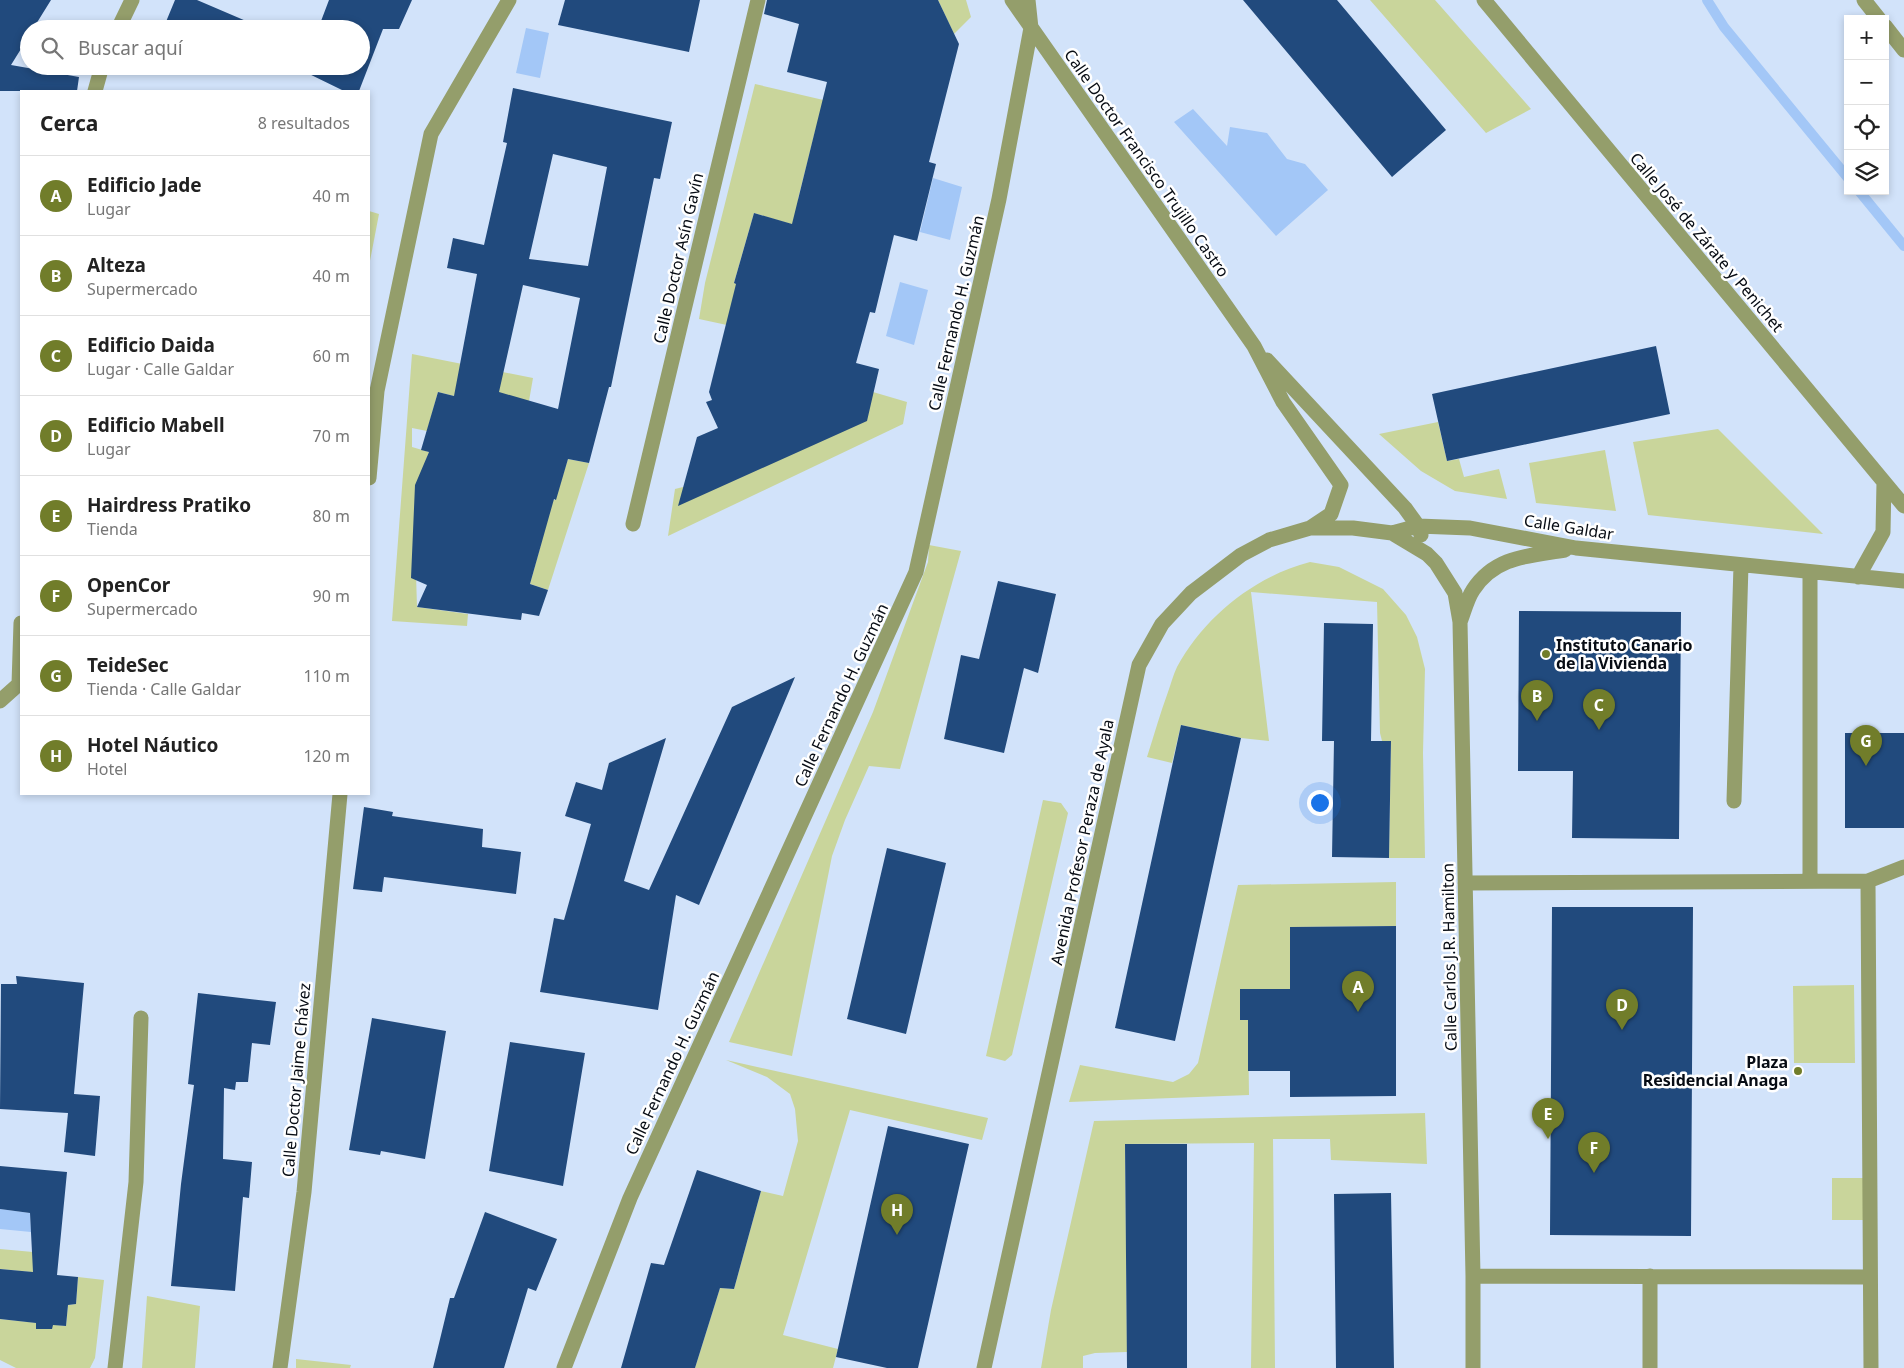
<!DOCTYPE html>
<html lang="es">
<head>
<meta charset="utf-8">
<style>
	:root { --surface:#fff; --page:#f2f2f2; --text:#222; --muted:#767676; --line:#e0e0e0; --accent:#717d2a }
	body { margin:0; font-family:"Noto Sans",sans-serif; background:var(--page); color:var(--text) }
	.controls { position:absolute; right:15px; top:15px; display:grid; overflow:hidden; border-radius:0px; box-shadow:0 2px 8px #0003 }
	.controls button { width:45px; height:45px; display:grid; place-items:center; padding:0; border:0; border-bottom:1px solid var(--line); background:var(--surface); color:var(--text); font:25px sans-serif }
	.you { position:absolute; left:1319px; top:802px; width:18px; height:18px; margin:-12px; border:4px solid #fff; border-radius:50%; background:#1a73e8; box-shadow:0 0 0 8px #1a73e833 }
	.badge { display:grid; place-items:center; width:32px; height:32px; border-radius:50%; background:var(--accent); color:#fff; font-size:16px; font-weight:700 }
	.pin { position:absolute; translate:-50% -41px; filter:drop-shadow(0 1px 2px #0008) }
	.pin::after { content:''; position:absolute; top:26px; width:18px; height:15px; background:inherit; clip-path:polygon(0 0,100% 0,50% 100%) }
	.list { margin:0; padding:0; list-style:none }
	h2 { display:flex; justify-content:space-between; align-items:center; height:65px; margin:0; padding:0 20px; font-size:21px }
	h2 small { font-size:16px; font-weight:400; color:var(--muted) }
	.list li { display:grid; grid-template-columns:32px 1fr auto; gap:15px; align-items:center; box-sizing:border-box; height:80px; padding:0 20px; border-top:1px solid var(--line) }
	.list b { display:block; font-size:19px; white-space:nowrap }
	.list p { margin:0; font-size:16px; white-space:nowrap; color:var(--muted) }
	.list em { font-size:16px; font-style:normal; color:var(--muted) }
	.icon { flex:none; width:28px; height:28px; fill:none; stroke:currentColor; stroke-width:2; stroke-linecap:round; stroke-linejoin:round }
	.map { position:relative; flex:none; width:1904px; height:1368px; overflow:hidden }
	.search { position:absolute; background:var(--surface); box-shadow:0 2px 8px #0003; left:20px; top:20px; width:350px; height:55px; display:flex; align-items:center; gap:12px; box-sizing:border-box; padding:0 18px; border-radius:28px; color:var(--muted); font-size:19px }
	.panel { position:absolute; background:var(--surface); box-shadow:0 2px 8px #0003; left:20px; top:90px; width:350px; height:705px; border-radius:0px }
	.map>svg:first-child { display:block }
	.green { fill:#c9d59b }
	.water { fill:#a3c7f7 }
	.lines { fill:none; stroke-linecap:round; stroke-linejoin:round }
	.stream { stroke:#a3c7f7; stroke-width:10 }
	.building { fill:#214a7d; fill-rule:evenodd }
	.minor { stroke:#949e6b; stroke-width:15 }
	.poi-dot { fill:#717d2a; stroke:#fff; stroke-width:2 }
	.labels { text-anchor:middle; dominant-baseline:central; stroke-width:5; stroke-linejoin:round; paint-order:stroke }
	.street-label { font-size:16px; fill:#070c14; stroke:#fff }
	.poi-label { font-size:16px; font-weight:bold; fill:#070c14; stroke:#fff; text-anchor:start }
</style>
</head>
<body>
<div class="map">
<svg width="1904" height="1368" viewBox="0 0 1904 1368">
	<rect width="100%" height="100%" fill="#d2e3fa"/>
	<path class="green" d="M 938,0 L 966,0 L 971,17 L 954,34 Z
		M 1370,0 L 1435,0 L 1531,109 L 1486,133 Z
		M 755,84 L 832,102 L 816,128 L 798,199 L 827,235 L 754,213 L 734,283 L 798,301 L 787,338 L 699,319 L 705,283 Z
		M 369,211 L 379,214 L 369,266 Z
		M 412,354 L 533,378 L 529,401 L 462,398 L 438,392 L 427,431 L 412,428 L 412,447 L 429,452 L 426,460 L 555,500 L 568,459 L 589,463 L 548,590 L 530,584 L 541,544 L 414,507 L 417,607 L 468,614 L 467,626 L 392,621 Z
		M 873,392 L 907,402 L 903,424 L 668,536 L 675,489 L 683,487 L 688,501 Z
		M 1438,422 L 1447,461 L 1459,459 L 1464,477 L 1499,469 L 1507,499 L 1455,491 L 1421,471 L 1379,434 Z
		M 1718,429 L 1823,534 L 1648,515 L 1633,442 Z
		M 1605,450 L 1616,511 L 1536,503 L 1529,463 Z
		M 929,545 L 961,551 L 900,769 L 869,766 L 845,820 L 832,856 L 792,1056 L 729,1042 L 873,712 L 928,562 Z
		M 1310,562 L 1339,567 L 1383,589 L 1406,615 L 1417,637 L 1425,669 L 1423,753 L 1425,858 L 1389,858 L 1391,742 L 1382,741 L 1380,733 L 1377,602 L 1251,592 L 1269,741 L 1241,738 L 1181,725 L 1172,763 L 1147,757 C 1154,735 1160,714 1168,692 C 1171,684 1173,675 1177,667 C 1204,617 1255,576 1310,562 Z
		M 1043,800 L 1061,803 L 1068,813 L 1012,1055 L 1005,1061 L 986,1056 Z
		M 1396,882 L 1396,926 L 1290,927 L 1290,977 L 1346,976 L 1293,989 L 1240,989 L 1248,1020 L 1249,1095 L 1069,1102 L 1080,1065 L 1173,1082 L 1189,1074 L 1198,1063 L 1238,885 Z
		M 1854,985 L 1855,1063 L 1794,1063 L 1793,986 Z
		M 726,1060 L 988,1118 L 982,1140 L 850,1110 L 783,1335 L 838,1349 L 833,1368 L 695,1368 L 720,1288 L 734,1289 L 761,1191 L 783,1196 L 798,1141 L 795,1109 L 790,1094 L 767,1077 Z
		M 1425,1113 L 1427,1164 L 1331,1160 L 1330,1139 L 1273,1139 L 1275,1368 L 1251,1368 L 1254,1143 L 1125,1144 L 1127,1352 L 1095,1353 L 1083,1356 L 1083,1368 L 1041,1368 L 1051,1310 L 1094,1121 Z
		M 1832,1178 L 1866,1178 L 1866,1220 L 1832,1220 Z
		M 0,1249 L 44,1253 L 41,1273 L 0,1269 Z
		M 78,1277 L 104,1280 L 95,1358 L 90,1368 L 16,1368 L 0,1360 L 0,1319 L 66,1326 L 68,1305 L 76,1304 Z
		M 147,1296 L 200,1306 L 195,1368 L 142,1368 Z
		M 296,1359 L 351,1365 L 350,1368 L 296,1368 Z"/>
	<path class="water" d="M 526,28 L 549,33 L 540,78 L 516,73 Z
		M 1193,109 L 1227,146 L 1230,127 L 1267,133 L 1287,159 L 1305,164 L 1328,190 L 1276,236 L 1174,122 Z
		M 933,178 L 962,187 L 950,240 L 920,232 Z
		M 900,282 L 928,290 L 914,345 L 886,336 Z
		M 0,1209 L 30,1213 L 31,1232 L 0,1229 Z"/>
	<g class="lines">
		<path class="stream" d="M 1707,0 L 1724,27 L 1848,178
			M 1859,191 L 1904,246"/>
	</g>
	<path class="building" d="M 0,0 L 51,0 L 33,29 L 29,29 L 29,36 L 11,65 L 79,77 L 77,91 L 0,91 Z
		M 175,0 L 197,0 L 265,29 L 163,29 Z
		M 329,0 L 412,0 L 399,29 L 383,29 L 359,91 L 344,91 L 301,70 L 303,66 L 361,66 L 361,29 L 318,29 Z
		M 565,0 L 700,0 L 689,52 L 558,25 Z
		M 767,0 L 938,0 L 959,44 L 929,162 L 936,164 L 917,241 L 894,235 L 875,313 L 870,312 L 856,363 L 879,369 L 867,421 L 678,506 L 697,437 L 718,428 L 706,402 L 712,400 L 709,392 L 736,284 L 734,283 L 754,213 L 792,224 L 827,82 L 787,72 L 799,24 L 764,14 Z
		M 1243,0 L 1337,0 L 1446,130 L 1392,177 Z
		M 513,88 L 672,122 L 660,179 L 654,178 L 611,387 L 609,387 L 589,463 L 568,459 L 556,500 L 554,499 L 530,584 L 548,590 L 539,616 L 522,613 L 521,620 L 417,607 L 427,585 L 411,578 L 415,485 L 429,452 L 421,450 L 438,392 L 454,396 L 477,274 L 447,268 L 453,238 L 484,245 L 507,143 L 503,142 ZM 553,154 L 607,167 L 588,266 L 529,259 ZM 523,285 L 580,298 L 558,409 L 499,392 Z
		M 1656,346 L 1670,414 L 1447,461 L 1432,394 Z
		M 998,581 L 1056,594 L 1038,673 L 1024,668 L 1004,753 L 944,739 L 961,655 L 979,659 Z
		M 1519,611 L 1681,612 L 1679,839 L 1572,838 L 1573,771 L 1518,771 Z
		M 1324,623 L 1373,624 L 1371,741 L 1391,741 L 1389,858 L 1332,857 L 1334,741 L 1322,741 Z
		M 795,677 L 699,905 L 676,895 L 658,1010 L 540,992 L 554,918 L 564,920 L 591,824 L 565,816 L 576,782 L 602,790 L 609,763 L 666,738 L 624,881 L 649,890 L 732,707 Z
		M 1181,725 L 1241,738 L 1175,1041 L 1115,1028 Z
		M 1845,733 L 1904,733 L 1904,828 L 1845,828 Z
		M 364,807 L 393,812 L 392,816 L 483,829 L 482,847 L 521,852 L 516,894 L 384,877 L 382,892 L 353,889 Z
		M 887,848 L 946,863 L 906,1034 L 847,1019 Z
		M 1552,907 L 1693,907 L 1691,1236 L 1550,1235 Z
		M 1396,926 L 1396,1096 L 1290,1097 L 1290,1071 L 1248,1071 L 1248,1020 L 1240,1020 L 1240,989 L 1290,989 L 1290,927 Z
		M 16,976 L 84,983 L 74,1094 L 100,1096 L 95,1156 L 64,1152 L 68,1113 L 0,1109 L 1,984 L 17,984 Z
		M 198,993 L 276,1002 L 270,1045 L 252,1043 L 248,1082 L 236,1082 L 235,1090 L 224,1088 L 223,1159 L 252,1162 L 249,1198 L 243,1197 L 235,1291 L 171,1286 L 181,1184 L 194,1085 L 188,1084 Z
		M 372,1018 L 446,1031 L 425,1159 L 381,1151 L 380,1155 L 349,1150 Z
		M 510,1042 L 585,1053 L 563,1186 L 489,1171 Z
		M 888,1126 L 969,1144 L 918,1368 L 887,1368 L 836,1357 Z
		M 1125,1144 L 1187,1144 L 1187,1368 L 1127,1368 Z
		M 0,1166 L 67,1172 L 57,1275 L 78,1277 L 76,1304 L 68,1305 L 66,1326 L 53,1325 L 52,1329 L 36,1329 L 36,1323 L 0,1319 L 0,1269 L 33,1272 L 30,1213 L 0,1209 Z
		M 697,1170 L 761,1191 L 734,1289 L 720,1288 L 695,1368 L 621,1368 L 651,1263 L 664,1265 Z
		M 1391,1193 L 1394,1368 L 1336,1368 L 1334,1194 Z
		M 485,1212 L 557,1239 L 536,1291 L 528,1288 L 504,1368 L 433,1368 L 450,1298 L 454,1298 Z"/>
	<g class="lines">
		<path class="minor" d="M 1012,0 L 1254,346 L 1283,402 L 1341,485 L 1331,514 L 1310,528
			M 1484,0 L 1904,506
			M 1864,0 L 1879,19
			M 1885,26 L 1904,50
			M 118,29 L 132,0
			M 95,91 L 102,66
			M 1267,360 L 1405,508 L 1418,526 L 1421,535
			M 369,478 L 377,391 L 431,134 L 509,0
			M 633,524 L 758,0
			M 1392,533 L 1418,526 L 1470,528 L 1576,548 L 1904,581
			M 1810,572 L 1810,881
			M 1858,577 L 1883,532 L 1884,482
			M 1460,622 C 1464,612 1467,599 1473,590 C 1495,556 1529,556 1565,550
			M 0,701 L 19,684 L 21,623
			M 1734,801 L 1741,565
			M 1868,881 L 1871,1368
			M 1465,883 L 1868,881 L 1904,867
			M 1473,1276 L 1870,1277
			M 1650,1276 L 1650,1368
			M 115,1368 L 136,1182 L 141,1018
			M 280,1368 L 304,1192 L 340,794
			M 564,1368 L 630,1198 L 916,572 L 999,199 L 1031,28 L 1028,0
			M 984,1368 L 1139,665 L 1162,624 L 1191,593 L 1241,555 L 1269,540 L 1310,528 L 1353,528 L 1392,533 L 1427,554 L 1436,563 L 1455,593 L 1460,622 L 1473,1276 L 1473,1368"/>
	</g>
	<g class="poi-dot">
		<circle cx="1546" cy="654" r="5"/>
		<circle cx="1798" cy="1071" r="5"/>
	</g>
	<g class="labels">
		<g class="street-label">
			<text transform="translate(1147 163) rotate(55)">Calle Doctor Francisco Trujillo Castro</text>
			<text transform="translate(1707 242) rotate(50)">Calle José de Zárate y Penichet</text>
			<text transform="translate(678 258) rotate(-77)">Calle Doctor Asín Gavín</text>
			<text transform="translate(956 313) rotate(-77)">Calle Fernando H. Guzmán</text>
			<text transform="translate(1569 527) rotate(9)">Calle Galdar</text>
			<text transform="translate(841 695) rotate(-65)">Calle Fernando H. Guzmán</text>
			<text transform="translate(1082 842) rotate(-78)">Avenida Profesor Peraza de Ayala</text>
			<text transform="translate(1449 957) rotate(-91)">Calle Carlos J.R. Hamilton</text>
			<text transform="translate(672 1063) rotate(-65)">Calle Fernando H. Guzmán</text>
			<text transform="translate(296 1080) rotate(-85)">Calle Doctor Jaime Chávez</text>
		</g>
		<g class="poi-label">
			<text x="1556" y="645">Instituto Canario<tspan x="1556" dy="18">de la Vivienda</tspan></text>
			<text x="1788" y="1062" text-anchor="end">Plaza<tspan x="1788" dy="18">Residencial Anaga</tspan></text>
		</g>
	</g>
</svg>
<div class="controls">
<button>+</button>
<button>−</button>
<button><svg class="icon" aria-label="locate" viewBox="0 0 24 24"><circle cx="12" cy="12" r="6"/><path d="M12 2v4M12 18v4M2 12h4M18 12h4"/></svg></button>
<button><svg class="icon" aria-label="layers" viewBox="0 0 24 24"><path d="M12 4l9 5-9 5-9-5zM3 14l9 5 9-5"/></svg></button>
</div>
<div class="you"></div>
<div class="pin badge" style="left:1358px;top:1012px">A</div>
<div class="pin badge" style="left:1537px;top:721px">B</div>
<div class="pin badge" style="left:1599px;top:730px">C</div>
<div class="pin badge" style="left:1622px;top:1030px">D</div>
<div class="pin badge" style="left:1548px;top:1139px">E</div>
<div class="pin badge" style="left:1594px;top:1173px">F</div>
<div class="pin badge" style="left:1866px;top:766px">G</div>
<div class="pin badge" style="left:897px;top:1235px">H</div>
<div class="search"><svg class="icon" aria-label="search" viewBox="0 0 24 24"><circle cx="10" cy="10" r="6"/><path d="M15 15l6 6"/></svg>Buscar aquí</div>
<section class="panel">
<h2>Cerca<small>8 resultados</small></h2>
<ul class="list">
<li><span class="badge">A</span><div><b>Edificio Jade</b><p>Lugar</p></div><em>40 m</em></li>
<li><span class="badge">B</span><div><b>Alteza</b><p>Supermercado</p></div><em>40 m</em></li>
<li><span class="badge">C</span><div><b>Edificio Daida</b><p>Lugar · Calle Galdar</p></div><em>60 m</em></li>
<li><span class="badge">D</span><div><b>Edificio Mabell</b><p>Lugar</p></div><em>70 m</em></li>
<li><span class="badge">E</span><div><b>Hairdress Pratiko</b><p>Tienda</p></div><em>80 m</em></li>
<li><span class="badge">F</span><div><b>OpenCor</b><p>Supermercado</p></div><em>90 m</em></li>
<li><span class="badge">G</span><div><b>TeideSec</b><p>Tienda · Calle Galdar</p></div><em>110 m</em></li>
<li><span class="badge">H</span><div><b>Hotel Náutico</b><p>Hotel</p></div><em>120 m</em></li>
</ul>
</section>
</div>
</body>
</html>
